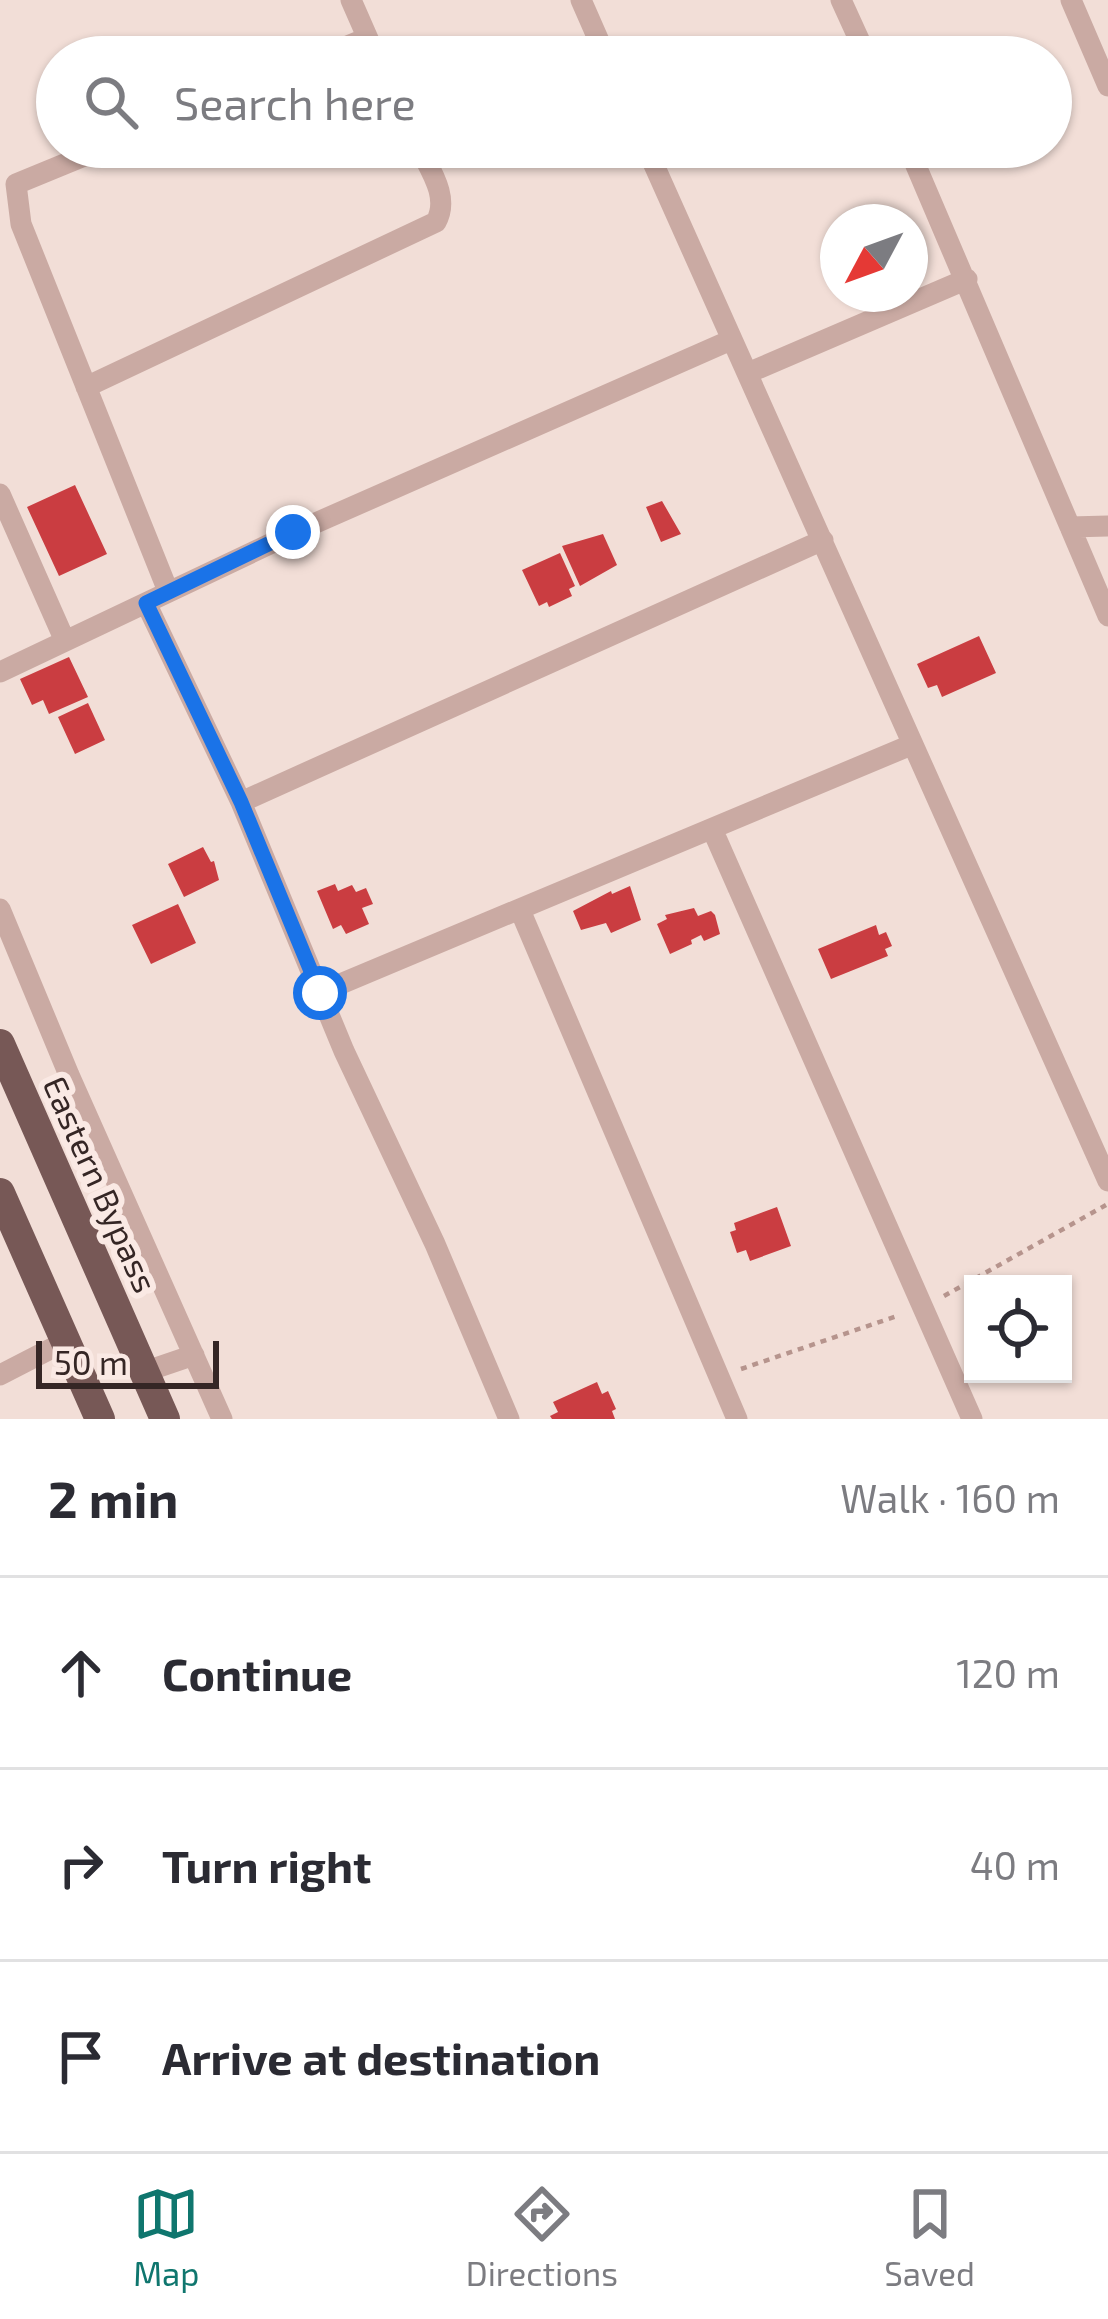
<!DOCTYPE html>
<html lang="en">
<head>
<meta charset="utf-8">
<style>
	:root { --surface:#fff; --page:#f2f2f3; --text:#2b2b33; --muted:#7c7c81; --line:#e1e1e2; --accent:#0f766e }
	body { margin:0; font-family:"Exo 2",sans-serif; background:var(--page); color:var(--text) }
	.controls { position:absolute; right:36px; bottom:36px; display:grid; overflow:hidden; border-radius:0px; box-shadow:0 3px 9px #0004 }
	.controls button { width:108px; height:108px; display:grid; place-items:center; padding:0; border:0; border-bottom:3px solid var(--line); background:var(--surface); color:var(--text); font:60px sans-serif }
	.compass { position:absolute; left:820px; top:204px; width:108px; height:108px; border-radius:50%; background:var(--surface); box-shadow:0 3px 9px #0004; rotate:229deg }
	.scale { position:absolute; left:36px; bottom:30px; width:183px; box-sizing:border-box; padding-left:12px; border:6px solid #352625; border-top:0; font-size:33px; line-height:42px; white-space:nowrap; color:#352625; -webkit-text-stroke:9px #fae9e4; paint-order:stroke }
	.stop { position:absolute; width:36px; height:36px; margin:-27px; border:9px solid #1a73e8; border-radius:50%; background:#fff }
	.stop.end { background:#1a73e8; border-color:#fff; box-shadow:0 3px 12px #0008 }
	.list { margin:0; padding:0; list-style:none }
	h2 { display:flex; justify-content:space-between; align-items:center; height:156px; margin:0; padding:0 48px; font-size:51px }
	h2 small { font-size:39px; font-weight:400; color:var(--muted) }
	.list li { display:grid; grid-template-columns:78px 1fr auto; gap:36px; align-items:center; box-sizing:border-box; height:192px; padding:0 48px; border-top:3px solid var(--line) }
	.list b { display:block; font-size:45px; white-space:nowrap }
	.list em { font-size:39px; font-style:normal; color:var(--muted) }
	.icon { flex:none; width:66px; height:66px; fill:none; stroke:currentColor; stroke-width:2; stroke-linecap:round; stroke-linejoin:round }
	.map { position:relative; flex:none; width:1108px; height:1419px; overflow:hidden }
	.search { position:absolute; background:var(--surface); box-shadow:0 3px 9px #0004; left:36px; right:36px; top:36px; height:132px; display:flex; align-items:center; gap:30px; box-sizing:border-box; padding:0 42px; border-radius:66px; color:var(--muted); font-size:45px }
	.sheet { height:732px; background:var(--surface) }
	nav { display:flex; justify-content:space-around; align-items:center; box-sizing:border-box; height:168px; border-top:3px solid var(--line); background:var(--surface); font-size:33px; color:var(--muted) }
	nav a { display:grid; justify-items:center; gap:6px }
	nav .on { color:var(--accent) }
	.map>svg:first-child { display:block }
	.building { fill:#ca3d41 }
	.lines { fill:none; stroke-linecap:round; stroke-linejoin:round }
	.path { stroke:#b6948d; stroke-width:4.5; stroke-dasharray:6 6; stroke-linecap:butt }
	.street { stroke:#caaaa3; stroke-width:21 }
	.primary { stroke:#775856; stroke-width:30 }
	.route { stroke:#1a73e8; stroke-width:15 }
	.labels { text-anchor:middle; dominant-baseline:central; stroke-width:12; stroke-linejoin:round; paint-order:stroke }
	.street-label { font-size:33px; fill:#352625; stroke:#fae9e4 }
</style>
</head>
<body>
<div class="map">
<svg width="1108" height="1419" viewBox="0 0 1108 1419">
	<rect width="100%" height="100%" fill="#f2ded7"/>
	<path class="building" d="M 75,485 L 107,554 L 59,576 L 27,507 Z
		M 662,501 L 681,534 L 661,542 L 646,507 Z
		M 603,534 L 617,565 L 580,586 L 562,546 Z
		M 560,553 L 575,586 L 569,589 L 572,596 L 549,607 L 547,602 L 539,606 L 522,570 Z
		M 979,636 L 996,673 L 942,697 L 937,685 L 928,688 L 917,664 Z
		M 69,657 L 88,697 L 49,714 L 43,700 L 32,705 L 20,679 Z
		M 88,703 L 105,740 L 75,754 L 58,717 Z
		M 203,847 L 211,862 L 214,861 L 219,880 L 184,897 L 168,864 Z
		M 335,884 L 338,891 L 352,885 L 356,892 L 366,888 L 373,904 L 362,908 L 369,924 L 346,934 L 341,925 L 333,929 L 317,891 Z
		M 630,886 L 641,920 L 611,933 L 606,923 L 581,930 L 573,911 L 611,891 L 612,894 Z
		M 178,904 L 196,943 L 151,964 L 132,925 Z
		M 694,908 L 698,916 L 711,911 L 715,915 L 720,934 L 704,941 L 701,935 L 691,940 L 692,944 L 670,954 L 657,924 L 667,919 L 665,915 Z
		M 876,925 L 879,935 L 886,932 L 892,946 L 885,949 L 888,956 L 831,979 L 818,949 Z
		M 777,1207 L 791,1246 L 750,1261 L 746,1250 L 737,1253 L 730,1232 L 736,1230 L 734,1223 Z
		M 597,1382 L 602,1394 L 608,1391 L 616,1409 L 612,1411 L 615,1419 L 552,1419 L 550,1416 L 558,1412 L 553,1402 Z"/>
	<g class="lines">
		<path class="path" d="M 944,1296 L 1106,1205
			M 741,1369 L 900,1315"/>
		<path class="street" d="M 351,0 L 376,57
			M 581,0 L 606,57
			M 841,0 L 867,57
			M 1071,0 L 1108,86
			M 321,57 L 367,38
			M 106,147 L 16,184 L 21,224 L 168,591
			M 646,147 L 1108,1181
			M 908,147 L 1108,616
			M 748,373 L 967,279
			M 86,387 L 436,222 C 450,197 430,170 419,147
			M 0,494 L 65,641
			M 1070,527 L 1108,526
			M 146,603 L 241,802 L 344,1051 L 435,1244 L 509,1419
			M 0,672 L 293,533 L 731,340
			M 241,802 L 823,540
			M 713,831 L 972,1419
			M 0,909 L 69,1075 L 222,1419
			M 520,910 L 737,1419
			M 319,993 L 911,745
			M 144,1372 L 194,1355
			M 0,1375 L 66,1341"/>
		<path class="primary" d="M 0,1044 L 165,1419
			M 0,1193 L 100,1419"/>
	</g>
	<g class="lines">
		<path class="route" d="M 293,532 L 146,603 L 241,802 L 320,993"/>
	</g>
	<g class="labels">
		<g class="street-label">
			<text transform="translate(101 1184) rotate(66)">Eastern Bypass</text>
		</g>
	</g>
</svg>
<div class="controls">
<button><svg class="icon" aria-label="locate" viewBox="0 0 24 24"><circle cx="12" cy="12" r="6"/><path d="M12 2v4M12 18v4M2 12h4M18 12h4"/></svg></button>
</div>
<svg class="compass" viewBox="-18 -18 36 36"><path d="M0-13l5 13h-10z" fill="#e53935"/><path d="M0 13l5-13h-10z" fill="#7c7c81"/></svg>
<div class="scale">50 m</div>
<div class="stop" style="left:320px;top:993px"></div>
<div class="stop end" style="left:293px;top:532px"></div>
<div class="search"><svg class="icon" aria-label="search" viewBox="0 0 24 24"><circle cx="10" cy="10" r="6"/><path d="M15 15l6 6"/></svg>Search here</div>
</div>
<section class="sheet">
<h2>2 min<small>Walk · 160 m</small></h2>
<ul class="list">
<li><svg class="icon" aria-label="ahead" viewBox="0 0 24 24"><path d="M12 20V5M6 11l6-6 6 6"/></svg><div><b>Continue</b></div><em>120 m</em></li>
<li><svg class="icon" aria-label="right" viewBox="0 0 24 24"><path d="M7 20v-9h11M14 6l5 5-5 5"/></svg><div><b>Turn right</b></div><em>40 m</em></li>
<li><svg class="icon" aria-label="arrive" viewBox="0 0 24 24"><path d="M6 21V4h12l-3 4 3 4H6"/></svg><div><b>Arrive at destination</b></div></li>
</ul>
</section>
<nav>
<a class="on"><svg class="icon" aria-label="map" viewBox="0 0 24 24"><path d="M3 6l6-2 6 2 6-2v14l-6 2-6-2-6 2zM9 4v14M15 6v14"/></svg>Map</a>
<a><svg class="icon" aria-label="directions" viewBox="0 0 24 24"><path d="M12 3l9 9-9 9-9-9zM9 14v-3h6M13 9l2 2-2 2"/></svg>Directions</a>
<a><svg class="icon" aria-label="saved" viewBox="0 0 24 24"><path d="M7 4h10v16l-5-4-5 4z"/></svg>Saved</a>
</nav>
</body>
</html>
